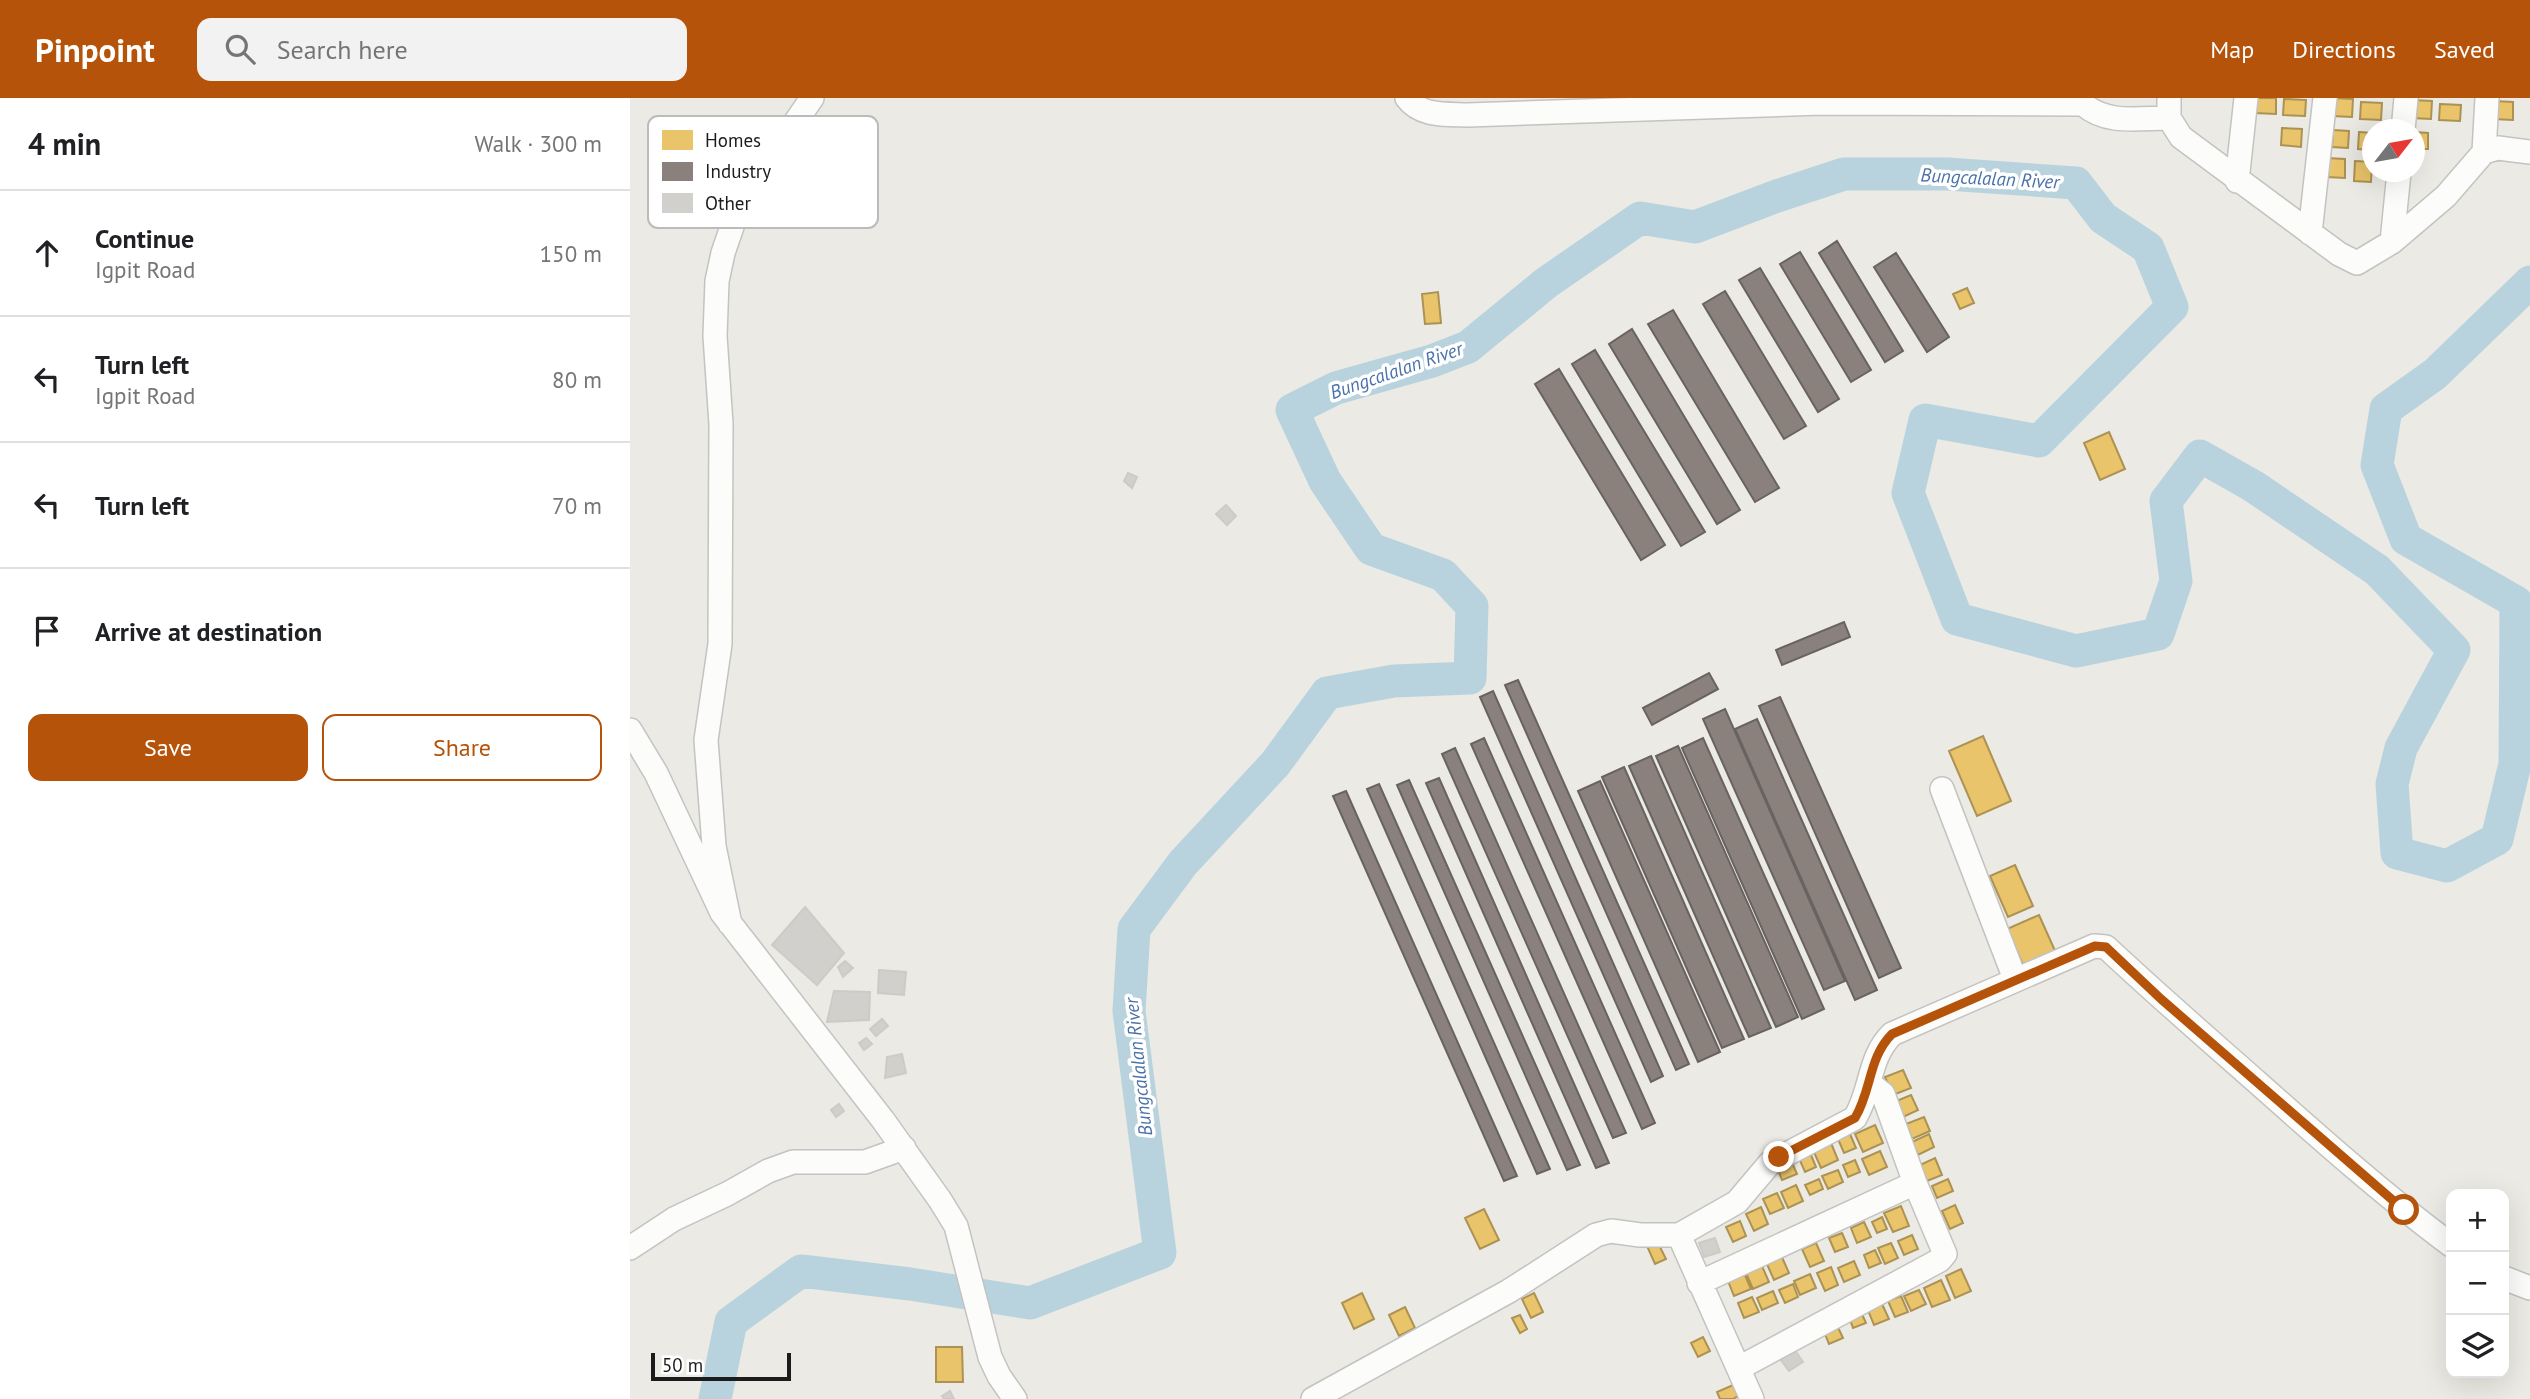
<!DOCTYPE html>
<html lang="en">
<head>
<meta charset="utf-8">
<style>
	:root { --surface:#fff; --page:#f2f2f2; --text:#202124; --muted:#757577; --line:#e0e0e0; --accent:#b45309 }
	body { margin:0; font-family:"PT Sans",sans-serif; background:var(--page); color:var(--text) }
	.controls { position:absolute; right:21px; bottom:21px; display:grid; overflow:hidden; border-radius:14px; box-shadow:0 7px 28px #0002 }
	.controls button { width:63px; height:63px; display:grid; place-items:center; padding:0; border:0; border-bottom:2px solid var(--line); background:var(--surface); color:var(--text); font:35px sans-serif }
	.compass { position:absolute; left:1732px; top:21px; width:63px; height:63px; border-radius:50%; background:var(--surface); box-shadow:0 7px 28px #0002; rotate:59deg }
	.scale { position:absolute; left:21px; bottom:18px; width:140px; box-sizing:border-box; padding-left:7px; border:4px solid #1c1c1c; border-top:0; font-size:19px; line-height:24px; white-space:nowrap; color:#1c1c1c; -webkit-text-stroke:5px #fff; paint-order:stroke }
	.stop { position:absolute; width:21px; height:21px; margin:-16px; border:5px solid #b45309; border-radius:50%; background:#fff }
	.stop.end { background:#b45309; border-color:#fff; box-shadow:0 2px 7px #0008 }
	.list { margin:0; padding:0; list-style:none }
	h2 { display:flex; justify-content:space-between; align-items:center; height:91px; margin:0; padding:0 28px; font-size:30px }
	h2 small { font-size:23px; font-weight:400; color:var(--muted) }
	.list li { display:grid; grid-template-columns:46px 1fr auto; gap:21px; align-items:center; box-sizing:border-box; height:126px; padding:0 28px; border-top:2px solid var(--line) }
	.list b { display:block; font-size:26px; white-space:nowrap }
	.list p { margin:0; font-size:23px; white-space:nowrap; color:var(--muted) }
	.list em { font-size:23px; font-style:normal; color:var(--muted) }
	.actions { display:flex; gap:14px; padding:21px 28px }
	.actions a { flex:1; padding:16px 0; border:2px solid var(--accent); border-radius:14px; text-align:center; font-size:24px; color:var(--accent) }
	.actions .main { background:var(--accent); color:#fff }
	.icon { flex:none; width:38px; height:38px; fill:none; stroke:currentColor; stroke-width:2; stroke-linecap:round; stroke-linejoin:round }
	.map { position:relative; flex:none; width:1900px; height:1301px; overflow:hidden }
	header { display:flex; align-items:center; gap:42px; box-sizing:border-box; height:98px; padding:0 35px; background:var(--accent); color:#fff }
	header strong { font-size:33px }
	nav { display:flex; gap:38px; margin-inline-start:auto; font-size:24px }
	.search { width:490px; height:63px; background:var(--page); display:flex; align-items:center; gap:18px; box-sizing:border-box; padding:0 24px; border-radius:14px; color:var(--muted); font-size:26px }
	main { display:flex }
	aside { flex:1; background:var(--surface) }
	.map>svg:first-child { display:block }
	.homes { fill:#e9c46a; stroke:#ac9253; stroke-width:2 }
	.industry { fill:#8a817c; stroke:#69635f; stroke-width:2 }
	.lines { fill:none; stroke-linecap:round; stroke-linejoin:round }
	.river { stroke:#b8d3de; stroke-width:33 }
	.building { fill:#d1d0cc; stroke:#cecbc6; stroke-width:2 }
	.minor-casing { stroke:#c3c3c1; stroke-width:26 }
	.minor { stroke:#fcfcfb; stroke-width:23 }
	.route { stroke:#b45309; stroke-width:9 }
	.labels { text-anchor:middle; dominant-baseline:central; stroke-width:7; stroke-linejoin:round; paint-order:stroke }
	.water-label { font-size:19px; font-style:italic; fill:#4a72aa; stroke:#fff }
	.key { fill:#fff; stroke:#bbb; stroke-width:2 }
	.key-label { font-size:19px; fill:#1c1c1c }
</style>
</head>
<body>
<header>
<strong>Pinpoint</strong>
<div class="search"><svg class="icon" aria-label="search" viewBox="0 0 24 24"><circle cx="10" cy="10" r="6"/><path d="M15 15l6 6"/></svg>Search here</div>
<nav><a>Map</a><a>Directions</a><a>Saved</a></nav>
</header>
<main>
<aside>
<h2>4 min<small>Walk · 300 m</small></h2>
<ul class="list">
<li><svg class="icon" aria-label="ahead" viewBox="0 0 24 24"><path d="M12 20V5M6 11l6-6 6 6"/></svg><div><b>Continue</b><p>Igpit Road</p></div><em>150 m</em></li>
<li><svg class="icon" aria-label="left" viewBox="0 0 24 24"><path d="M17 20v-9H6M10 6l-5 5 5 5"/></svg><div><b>Turn left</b><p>Igpit Road</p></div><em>80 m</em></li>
<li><svg class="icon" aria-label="left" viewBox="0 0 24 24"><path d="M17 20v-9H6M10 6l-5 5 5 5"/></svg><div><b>Turn left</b></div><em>70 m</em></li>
<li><svg class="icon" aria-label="arrive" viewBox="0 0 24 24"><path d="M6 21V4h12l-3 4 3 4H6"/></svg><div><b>Arrive at destination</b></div></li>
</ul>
<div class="actions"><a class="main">Save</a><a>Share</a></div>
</aside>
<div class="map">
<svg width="1900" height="1301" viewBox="0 0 1900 1301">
	<rect width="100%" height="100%" fill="#ebeae5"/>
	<path class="homes" d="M 1626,0 L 1646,0 L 1646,16 L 1625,15 Z
		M 1703,0 L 1723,1 L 1722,19 L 1702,18 Z
		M 1654,1 L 1676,2 L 1675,18 L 1653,17 Z
		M 1782,2 L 1802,3 L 1801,21 L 1781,20 Z
		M 1863,3 L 1883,4 L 1883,22 L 1863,21 Z
		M 1731,4 L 1752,5 L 1751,22 L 1730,21 Z
		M 1810,6 L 1831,7 L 1830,23 L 1809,22 Z
		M 1652,30 L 1672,31 L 1671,49 L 1651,47 Z
		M 1703,32 L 1719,33 L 1718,50 L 1702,49 Z
		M 1729,34 L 1742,35 L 1742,52 L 1728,51 Z
		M 1784,34 L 1798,35 L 1798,51 L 1784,51 Z
		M 1696,60 L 1715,61 L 1715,80 L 1696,79 Z
		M 1725,63 L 1742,64 L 1741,84 L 1724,83 Z
		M 1337,190 L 1344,205 L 1330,211 L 1323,196 Z
		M 808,194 L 811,225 L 795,226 L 792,196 Z
		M 1479,334 L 1495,371 L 1470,382 L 1454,345 Z
		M 1353,638 L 1381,703 L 1347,718 L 1319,653 Z
		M 1385,767 L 1403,808 L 1378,819 L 1360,778 Z
		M 1409,817 L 1426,855 L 1394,869 L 1377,831 Z
		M 1273,972 L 1281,990 L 1263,997 L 1255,979 Z
		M 1281,997 L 1288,1012 L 1271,1020 L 1264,1004 Z
		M 1294,1019 L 1300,1033 L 1282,1041 L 1276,1026 Z
		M 1245,1027 L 1253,1045 L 1233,1054 L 1225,1036 Z
		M 1220,1036 L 1226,1050 L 1214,1055 L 1208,1041 Z
		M 1299,1036 L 1304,1049 L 1288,1057 L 1282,1044 Z
		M 1201,1045 L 1208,1062 L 1191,1070 L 1183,1052 Z
		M 1179,1052 L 1186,1069 L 1175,1074 L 1168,1058 Z
		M 1250,1053 L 1257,1069 L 1239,1077 L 1232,1061 Z
		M 1160,1060 L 1167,1076 L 1152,1082 L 1146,1067 Z
		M 1305,1060 L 1312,1077 L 1297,1083 L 1290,1067 Z
		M 1225,1062 L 1230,1074 L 1218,1079 L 1213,1067 Z
		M 1208,1072 L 1213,1084 L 1198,1091 L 1192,1078 Z
		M 1189,1081 L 1193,1091 L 1180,1097 L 1175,1087 Z
		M 1318,1081 L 1323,1093 L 1307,1100 L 1302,1088 Z
		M 1166,1087 L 1173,1103 L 1158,1110 L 1151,1094 Z
		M 1147,1095 L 1154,1110 L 1140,1116 L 1133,1101 Z
		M 1325,1107 L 1333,1125 L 1320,1131 L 1312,1113 Z
		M 1271,1108 L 1279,1128 L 1263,1134 L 1254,1115 Z
		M 1131,1109 L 1138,1126 L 1124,1133 L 1116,1116 Z
		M 854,1111 L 869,1142 L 850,1151 L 835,1120 Z
		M 1252,1119 L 1257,1131 L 1247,1135 L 1242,1124 Z
		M 1110,1123 L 1116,1138 L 1103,1144 L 1096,1129 Z
		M 1234,1124 L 1241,1139 L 1227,1145 L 1221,1130 Z
		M 1212,1135 L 1218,1149 L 1205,1154 L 1199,1140 Z
		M 1282,1137 L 1288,1151 L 1274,1157 L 1268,1143 Z
		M 1027,1143 L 1036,1161 L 1025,1166 L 1017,1148 Z
		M 1186,1145 L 1194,1163 L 1180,1169 L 1172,1151 Z
		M 1261,1145 L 1268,1160 L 1255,1166 L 1248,1150 Z
		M 1245,1152 L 1251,1165 L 1239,1170 L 1234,1157 Z
		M 1151,1157 L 1159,1175 L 1144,1182 L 1136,1164 Z
		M 1224,1163 L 1230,1177 L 1214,1184 L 1208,1170 Z
		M 1132,1168 L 1139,1184 L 1123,1191 L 1116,1175 Z
		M 1201,1169 L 1208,1187 L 1195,1193 L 1187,1175 Z
		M 1331,1171 L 1341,1193 L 1325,1200 L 1316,1178 Z
		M 1114,1175 L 1121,1191 L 1104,1198 L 1098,1183 Z
		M 1180,1176 L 1186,1190 L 1170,1197 L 1164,1183 Z
		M 1311,1182 L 1320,1202 L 1302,1209 L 1294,1190 Z
		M 1163,1186 L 1168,1199 L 1155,1205 L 1149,1192 Z
		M 1289,1192 L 1296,1206 L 1281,1213 L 1274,1198 Z
		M 1143,1193 L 1148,1205 L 1132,1212 L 1127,1200 Z
		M 732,1195 L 744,1221 L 724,1231 L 712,1205 Z
		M 904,1195 L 913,1214 L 901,1220 L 892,1201 Z
		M 1271,1198 L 1278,1214 L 1265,1219 L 1258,1203 Z
		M 1122,1199 L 1129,1214 L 1114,1220 L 1108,1205 Z
		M 1252,1206 L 1259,1221 L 1244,1227 L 1238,1212 Z
		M 775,1209 L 785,1230 L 769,1238 L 759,1217 Z
		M 1231,1214 L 1236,1225 L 1223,1230 L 1219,1219 Z
		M 890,1217 L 897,1231 L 890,1235 L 882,1220 Z
		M 1206,1225 L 1213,1240 L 1199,1246 L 1193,1231 Z
		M 1073,1239 L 1080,1253 L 1068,1259 L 1061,1245 Z
		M 306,1249 L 332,1249 L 333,1284 L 306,1284 Z
		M 1103,1287 L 1108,1298 L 1103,1301 L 1090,1301 L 1087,1294 Z"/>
	<path class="industry" d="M 1207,143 L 1273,253 L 1255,264 L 1189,155 Z
		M 1170,154 L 1241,272 L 1221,284 L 1150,166 Z
		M 1266,155 L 1319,239 L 1297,254 L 1244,169 Z
		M 1130,170 L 1209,301 L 1188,314 L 1109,182 Z
		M 1095,193 L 1176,328 L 1154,341 L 1073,206 Z
		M 1043,212 L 1149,390 L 1125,404 L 1018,226 Z
		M 1002,231 L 1110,412 L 1087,426 L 979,246 Z
		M 965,252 L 1075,434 L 1051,448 L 942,266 Z
		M 929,271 L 1035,447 L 1011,462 L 905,286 Z
		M 1214,524 L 1220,539 L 1152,567 L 1146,552 Z
		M 1079,575 L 1088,591 L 1022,627 L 1013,610 Z
		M 888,582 L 1059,966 L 1046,972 L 875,587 Z
		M 863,593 L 1033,978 L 1021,984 L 850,599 Z
		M 1150,599 L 1271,870 L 1249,880 L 1129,608 Z
		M 1095,611 L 1215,883 L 1194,892 L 1073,621 Z
		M 1127,621 L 1247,892 L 1225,902 L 1105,631 Z
		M 854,640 L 1025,1025 L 1012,1031 L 841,646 Z
		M 1073,640 L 1194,911 L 1172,921 L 1052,650 Z
		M 1048,648 L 1168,919 L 1146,929 L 1026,658 Z
		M 825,650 L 996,1035 L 983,1040 L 812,656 Z
		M 1021,658 L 1141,930 L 1119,939 L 999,668 Z
		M 994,669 L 1114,941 L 1092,950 L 972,679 Z
		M 809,680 L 979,1065 L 966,1070 L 796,685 Z
		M 779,682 L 950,1067 L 937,1072 L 767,687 Z
		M 970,683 L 1090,954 L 1068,964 L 948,693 Z
		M 749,686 L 920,1071 L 907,1076 L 737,691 Z
		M 716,693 L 887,1078 L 874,1083 L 703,698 Z"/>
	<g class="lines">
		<path class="river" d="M 85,1301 L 101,1224 L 171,1173 L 280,1186 L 400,1205 L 530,1155 L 499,913 L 504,831 L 553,765 L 645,666 L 697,595 L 764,583 L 840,580 L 842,508 L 813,477 L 741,451 L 695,383 L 662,312 L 706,290 L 802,263 L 838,249 L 916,185 L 1010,120 L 1065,129 L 1147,98 L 1214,76 L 1317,76 L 1446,85 L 1473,120 L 1518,150 L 1542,209 L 1409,343 L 1295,322 L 1278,395 L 1327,521 L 1446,553 L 1528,536 L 1546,483 L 1536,403 L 1570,358 L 1623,388 L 1747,472 L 1824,552 L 1771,650 L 1762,686 L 1767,755 L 1817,768 L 1867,741 L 1885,666 L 1886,504 L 1776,441 L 1747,367 L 1756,311 L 1805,276 L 1900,184"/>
	</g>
	<path class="building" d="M 498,375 L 507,379 L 502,390 L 494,383 Z
		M 596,407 L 606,418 L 597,427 L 586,416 Z
		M 175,809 L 214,855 L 187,887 L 142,847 Z
		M 215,863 L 223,870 L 213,879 L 208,869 Z
		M 249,872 L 276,874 L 274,897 L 248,895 Z
		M 204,893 L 240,894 L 239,922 L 197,924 Z
		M 252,921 L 258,928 L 246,938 L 240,931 Z
		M 236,940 L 242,946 L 234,952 L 229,945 Z
		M 272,956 L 276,975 L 255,980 L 257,959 Z
		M 209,1006 L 214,1013 L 206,1019 L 201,1012 Z
		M 1085,1140 L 1090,1154 L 1074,1159 L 1069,1145 Z
		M 1162,1248 L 1173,1264 L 1159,1273 L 1148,1258 Z
		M 320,1293 L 324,1301 L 314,1301 L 312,1298 Z"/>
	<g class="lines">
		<g class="minor-casing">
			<path id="minor" d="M 777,0 C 791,19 817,16 838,17 L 1191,5 L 1453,6 C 1477,27 1509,20 1539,20
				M 1539,0 L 1539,20 L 1551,39 L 1709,156 L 1727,165 L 1762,144 L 1816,98 L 1854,54 L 1868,50 L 1900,54
				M 1773,32 L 1776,0
				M 1854,54 L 1857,0
				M 1607,83 L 1616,0
				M 1680,135 L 1695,0
				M 1762,144 L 1769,74
				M 0,632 L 26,675 L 92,815 L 253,1022 L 310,1102 L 326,1128 L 360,1259 L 369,1278 L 385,1301
				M 1312,691 L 1385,881
				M 100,826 L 84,748 L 76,642 L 90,546 L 91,326 L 85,238 L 87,183 L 93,155 L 105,120 L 123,86 L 182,0
				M 1049,1137 L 1122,1301
				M 0,1150 L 44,1121 L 97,1096 L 138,1073 L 163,1064 L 235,1064 L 274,1050
				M 1874,1180 L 1900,1190
				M 1069,1185 L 1285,1085
				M 1109,1270 L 1310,1162 L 1315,1156 L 1285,1085 L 1253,996 L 1239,985
				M 683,1301 L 879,1193 L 966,1137 L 981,1133 L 1010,1137 L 1049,1137 L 1107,1104 L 1140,1065 L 1225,1020 C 1242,992 1238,960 1262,936 L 1464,848 L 1476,849 C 1526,896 1577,940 1628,985 C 1691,1041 1754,1097 1821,1147"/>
		</g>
		<use href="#minor" class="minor"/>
	</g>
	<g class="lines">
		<path class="route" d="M 1149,1059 L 1225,1020 C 1242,992 1238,960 1262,936 L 1465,848 L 1476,849 L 1531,901 L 1774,1112"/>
	</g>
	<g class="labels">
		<g class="water-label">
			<text transform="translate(1360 80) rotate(3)">Bungcalalan River</text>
			<text transform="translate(766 272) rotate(-19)">Bungcalalan River</text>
			<text transform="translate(508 969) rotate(-96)">Bungcalalan River</text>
		</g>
	</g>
	<rect x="18" y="18" width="230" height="112" rx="10" class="key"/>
	<rect x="32" y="32" width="31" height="20" fill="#e9c46a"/>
	<rect x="32" y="64" width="31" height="19" fill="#8a817c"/>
	<rect x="32" y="95" width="31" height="20" fill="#d1d0cc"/>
	<g class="key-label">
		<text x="75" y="49">Homes</text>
		<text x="75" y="80">Industry</text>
		<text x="75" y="112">Other</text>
	</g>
</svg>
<div class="controls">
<button>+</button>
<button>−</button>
<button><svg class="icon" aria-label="layers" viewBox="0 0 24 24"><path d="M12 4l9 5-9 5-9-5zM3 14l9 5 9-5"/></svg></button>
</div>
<svg class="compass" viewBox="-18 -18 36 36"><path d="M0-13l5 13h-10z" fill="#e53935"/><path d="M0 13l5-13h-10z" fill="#757577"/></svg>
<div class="scale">50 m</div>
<div class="stop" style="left:1774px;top:1112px"></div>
<div class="stop end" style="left:1149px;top:1059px"></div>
</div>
</main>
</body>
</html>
